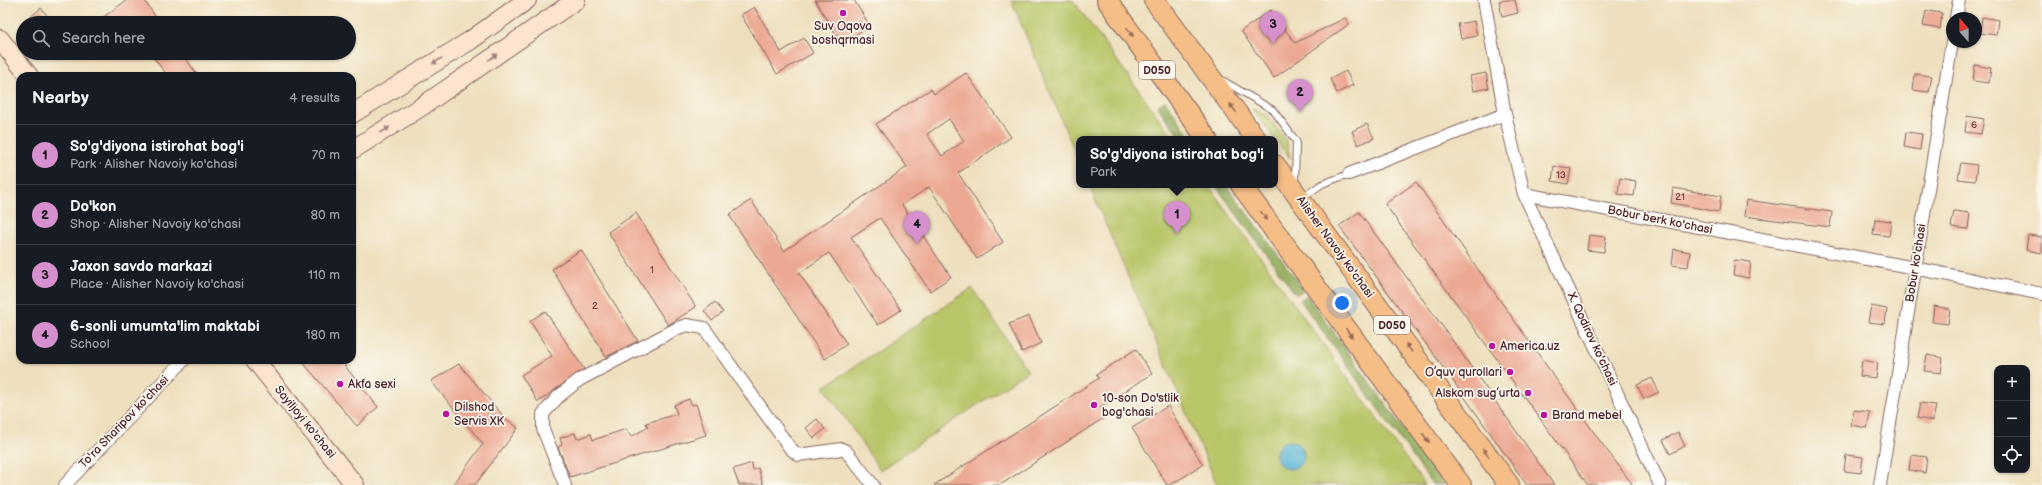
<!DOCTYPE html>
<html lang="en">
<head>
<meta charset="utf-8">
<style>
	:root { --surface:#171b24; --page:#20242c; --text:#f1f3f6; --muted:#9ea1a6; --line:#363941; --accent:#d690ce }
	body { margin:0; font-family:"Balsamiq Sans",sans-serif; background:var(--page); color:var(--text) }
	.controls { position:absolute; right:12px; bottom:12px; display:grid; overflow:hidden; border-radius:8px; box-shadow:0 1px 3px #0004 }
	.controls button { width:36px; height:36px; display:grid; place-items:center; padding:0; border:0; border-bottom:1px solid var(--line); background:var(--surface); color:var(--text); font:20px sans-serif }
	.compass { position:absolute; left:1946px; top:12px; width:36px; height:36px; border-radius:50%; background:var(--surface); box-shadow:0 1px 3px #0004; rotate:339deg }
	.you { position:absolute; left:1342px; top:303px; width:14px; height:14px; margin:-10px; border:3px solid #fff; border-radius:50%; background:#1a73e8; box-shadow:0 0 0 6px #1a73e833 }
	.badge { display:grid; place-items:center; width:26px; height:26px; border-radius:50%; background:var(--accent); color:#111; font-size:13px; font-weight:700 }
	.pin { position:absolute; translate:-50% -33px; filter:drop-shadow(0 1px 2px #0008) }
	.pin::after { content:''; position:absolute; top:21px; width:14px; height:12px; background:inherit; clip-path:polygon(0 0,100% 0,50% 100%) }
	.popup { position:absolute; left:1076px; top:136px; width:202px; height:52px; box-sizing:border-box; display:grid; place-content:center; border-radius:8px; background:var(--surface); filter:drop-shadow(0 1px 3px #0005); font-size:13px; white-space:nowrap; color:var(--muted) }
	.popup b { font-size:15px; color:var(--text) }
	.popup::after { content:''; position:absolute; left:50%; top:100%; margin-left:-8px; border:8px solid transparent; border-top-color:var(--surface) }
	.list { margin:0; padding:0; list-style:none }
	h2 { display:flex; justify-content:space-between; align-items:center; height:52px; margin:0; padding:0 16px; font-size:17px }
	h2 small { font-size:13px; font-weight:400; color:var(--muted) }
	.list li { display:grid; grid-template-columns:26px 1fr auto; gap:12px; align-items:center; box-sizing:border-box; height:60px; padding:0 16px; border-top:1px solid var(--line) }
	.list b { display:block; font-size:15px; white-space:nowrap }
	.list p { margin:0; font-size:13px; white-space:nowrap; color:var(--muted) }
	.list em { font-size:13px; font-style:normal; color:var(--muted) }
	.icon { flex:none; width:22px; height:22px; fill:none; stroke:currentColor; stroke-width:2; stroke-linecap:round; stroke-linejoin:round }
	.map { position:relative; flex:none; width:2042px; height:485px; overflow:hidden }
	.search { position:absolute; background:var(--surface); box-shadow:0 1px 3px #0004; left:16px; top:16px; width:340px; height:44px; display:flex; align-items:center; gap:10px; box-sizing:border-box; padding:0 14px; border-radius:22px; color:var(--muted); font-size:15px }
	.panel { position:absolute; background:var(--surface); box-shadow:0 1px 3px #0004; left:16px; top:72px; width:340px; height:292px; border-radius:12px }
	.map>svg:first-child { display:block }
	.green { fill:#b8c567; stroke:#817249 }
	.forest { fill:#92aa5c; stroke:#6e6444 }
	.water { fill:#58b6d7; stroke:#516a81 }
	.building { fill:#eca892; fill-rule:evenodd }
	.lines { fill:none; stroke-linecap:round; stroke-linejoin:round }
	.lane-casing { stroke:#83635e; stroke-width:8 }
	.street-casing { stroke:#83635e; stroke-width:14 }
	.secondary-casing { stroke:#83635e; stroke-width:20 }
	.primary-casing { stroke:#83635e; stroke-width:22 }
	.lane { stroke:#fff; stroke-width:6 }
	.street { stroke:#fff; stroke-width:12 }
	.secondary { stroke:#fbe5cf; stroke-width:18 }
	.primary { stroke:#f6be87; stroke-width:20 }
	.oneway { fill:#976754 }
	.oneway2 { fill:#a2827d }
	.poi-dot { fill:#b5179e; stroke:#fbf7ec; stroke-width:1.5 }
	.labels { text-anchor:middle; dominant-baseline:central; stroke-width:3.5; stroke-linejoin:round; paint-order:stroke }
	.number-label { font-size:10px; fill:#724145 }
	.shield { fill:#fbf7ec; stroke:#7f6065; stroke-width:1 }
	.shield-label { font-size:11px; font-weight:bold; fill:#4a1f2b }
	.poi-label { font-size:12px; fill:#4a1f2b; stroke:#fbf7ec; text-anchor:start }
	.street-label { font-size:12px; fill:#4a1f2b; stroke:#fbf7ec }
</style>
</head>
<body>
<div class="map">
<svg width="2042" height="485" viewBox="0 0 2042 485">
	<rect width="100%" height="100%" fill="#fbf7ec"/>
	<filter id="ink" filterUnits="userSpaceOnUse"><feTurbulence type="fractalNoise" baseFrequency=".025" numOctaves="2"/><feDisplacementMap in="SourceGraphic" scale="8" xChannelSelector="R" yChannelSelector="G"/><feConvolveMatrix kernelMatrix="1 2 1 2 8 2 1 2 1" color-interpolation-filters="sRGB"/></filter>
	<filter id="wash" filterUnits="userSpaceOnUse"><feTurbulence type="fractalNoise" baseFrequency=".012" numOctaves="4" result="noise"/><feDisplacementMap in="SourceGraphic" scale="16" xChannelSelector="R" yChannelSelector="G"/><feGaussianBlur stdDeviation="0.9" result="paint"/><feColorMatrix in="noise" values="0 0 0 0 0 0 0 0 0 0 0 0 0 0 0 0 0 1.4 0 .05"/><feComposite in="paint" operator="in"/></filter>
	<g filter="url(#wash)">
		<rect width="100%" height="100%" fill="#eee0be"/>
		<path class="green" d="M 1011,0 L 1073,0 L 1174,139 L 1079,139 L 1079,162 Z
			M 1252,109 L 1267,115 L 1287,142 L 1290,158 Z
			M 1089,185 L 1208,185 L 1425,485 L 1217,485 Z
			M 972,288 L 1028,371 L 880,470 L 824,387 Z"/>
		<path class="forest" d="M 1165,101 L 1192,139 L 1182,139 L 1157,106 Z
			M 1215,185 L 1226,185 L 1304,290 L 1296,295 Z
			M 1307,295 L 1444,485 L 1433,485 L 1300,300 Z"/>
		<path class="water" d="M1276 455a14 14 0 1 1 28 0a14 14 0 1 1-28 0Z"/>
		<g id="blocks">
			<path class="building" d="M 127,0 L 144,0 L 160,23 L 95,23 Z
				M 815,0 L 854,0 L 870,26 L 841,43 Z
				M 1506,0 L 1515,0 L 1518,13 L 1502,17 L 1499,1 Z
				M 754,7 L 781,52 L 804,38 L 813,53 L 777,74 L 741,15 Z
				M 41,8 L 53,23 L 23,23 Z
				M 1271,10 L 1295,43 L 1345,18 L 1349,24 L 1274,78 L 1241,31 Z
				M 1926,11 L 1942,13 L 1940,29 L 1923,26 Z
				M 1982,17 L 1998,20 L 1996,35 L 1980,33 Z
				M 1474,21 L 1477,36 L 1461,39 L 1458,24 Z
				M 150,53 L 182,53 L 198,76 L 168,76 Z
				M 1975,65 L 1991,68 L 1989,83 L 1973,81 Z
				M 1346,71 L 1353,85 L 1337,93 L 1330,79 Z
				M 966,73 L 1011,137 L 958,173 L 1003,242 L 977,259 L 929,187 L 902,205 L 951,277 L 930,291 L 880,218 L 851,237 L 901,310 L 878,325 L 829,253 L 799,273 L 847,344 L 825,359 L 729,215 L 751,200 L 784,251 L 907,167 L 876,124 L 931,89 L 934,94 ZM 949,119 L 964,141 L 942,156 L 927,134 Z
				M 1486,73 L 1489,88 L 1473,91 L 1470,76 Z
				M 1915,74 L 1932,76 L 1929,92 L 1913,90 Z
				M 1967,116 L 1984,119 L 1981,134 L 1965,132 Z
				M 1367,124 L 1374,138 L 1358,145 L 1352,131 Z
				M 1906,132 L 1922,134 L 1920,150 L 1904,147 Z
				M 1961,163 L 1977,165 L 1975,181 L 1958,179 Z
				M 1554,166 L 1571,168 L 1568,184 L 1552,181 Z
				M 1620,178 L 1636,181 L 1634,196 L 1618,194 Z
				M 1416,182 L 1600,441 L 1633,485 L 1588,485 L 1425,260 L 1385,204 Z
				M 1673,188 L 1721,196 L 1719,212 L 1671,203 Z
				M 1746,200 L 1832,212 L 1830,227 L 1744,216 Z
				M 1954,211 L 1970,213 L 1968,229 L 1951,227 Z
				M 1359,212 L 1448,334 L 1554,485 L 1527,485 L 1451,378 L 1339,226 Z
				M 636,213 L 696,307 L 668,325 L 608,232 Z
				M 1875,219 L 1891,221 L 1889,236 L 1873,234 Z
				M 1589,235 L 1606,237 L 1604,252 L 1587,250 Z
				M 2028,235 L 2042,237 L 2042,253 L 2026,250 Z
				M 1674,249 L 1690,252 L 1688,267 L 1672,265 Z
				M 581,250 L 638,341 L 606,357 L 552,269 Z
				M 1735,260 L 1751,262 L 1749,278 L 1733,275 Z
				M 715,302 L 723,312 L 712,321 L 704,311 Z
				M 1871,306 L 1887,309 L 1885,324 L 1868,322 Z
				M 1934,306 L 1950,309 L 1948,324 L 1932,322 Z
				M 545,311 L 584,369 L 538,402 L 521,375 L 552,356 L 530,321 Z
				M 1029,316 L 1041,343 L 1022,352 L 1009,324 Z
				M 1136,349 L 1152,374 L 1100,407 L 1107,416 L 1000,485 L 934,485 L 1099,378 L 1096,375 Z
				M 1927,355 L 1943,358 L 1941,373 L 1924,371 Z
				M 301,360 L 340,360 L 378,407 L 357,426 Z
				M 1862,360 L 1878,363 L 1876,378 L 1860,376 Z
				M 459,364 L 504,417 L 518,428 L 475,485 L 453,485 L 483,444 L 431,381 Z
				M 1652,378 L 1659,392 L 1644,399 L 1637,385 Z
				M 689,399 L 692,405 L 696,404 L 706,435 L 570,477 L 558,447 L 562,445 L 560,438 L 575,433 L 577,439 L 591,434 L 593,440 L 626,429 L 631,437 L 648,427 L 646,423 L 677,414 L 674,405 Z
				M 1920,403 L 1936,405 L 1933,421 L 1917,418 Z
				M 1168,406 L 1203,465 L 1170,485 L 1167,485 L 1132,428 Z
				M 1854,410 L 1870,412 L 1867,428 L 1851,425 Z
				M 817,419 L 825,429 L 814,438 L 806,428 Z
				M 1678,432 L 1685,446 L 1670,454 L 1663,440 Z
				M 1846,455 L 1863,457 L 1861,473 L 1844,471 Z
				M 1911,455 L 1927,457 L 1925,473 L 1909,470 Z
				M 752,463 L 753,470 L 758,468 L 763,485 L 739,485 L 733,469 Z"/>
		</g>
	</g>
	<g filter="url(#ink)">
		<use href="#blocks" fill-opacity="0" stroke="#83635e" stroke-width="1"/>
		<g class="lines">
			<g class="lane-casing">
				<path id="lane" d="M 1222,80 L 1273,110 L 1296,141 L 1295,184
					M 1302,198 L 1322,184 L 1349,174"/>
			</g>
			<g class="street-casing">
				<path id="street" d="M 1484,0 L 1505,114
					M 1956,18 L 1959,0
					M 1349,174 L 1505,114 L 1524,194 L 1915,268 L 2042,294
					M 1524,194 L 1660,485
					M 65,485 L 184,360
					M 565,485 L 543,429 L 543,414 L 558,397 L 579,380 L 678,328 L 687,325 L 704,328 L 790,448 L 798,455 L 842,449 L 846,451 L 873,485
					M 1880,485 L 1952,42"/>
			</g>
			<g class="secondary-casing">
				<path id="secondary" d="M 0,39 L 29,76
					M 352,114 L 471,40 L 527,0
					M 352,150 L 421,107 L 576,0
					M 255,360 L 355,485"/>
			</g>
			<g class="primary-casing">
				<path id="primary" d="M 1107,0 L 1207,139
					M 1154,0 L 1256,139
					M 1275,165 L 1509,485
					M 1241,185 L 1461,485"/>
			</g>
			<use href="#lane" class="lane"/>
			<use href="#street" class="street"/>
			<use href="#secondary" class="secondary"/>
			<use href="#primary" class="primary"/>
		</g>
		<defs><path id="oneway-solid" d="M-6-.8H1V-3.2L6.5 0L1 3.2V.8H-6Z"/></defs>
		<g class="oneway">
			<use href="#oneway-solid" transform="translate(1130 32) rotate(54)"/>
			<use href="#oneway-solid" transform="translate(1233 108) rotate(-126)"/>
			<use href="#oneway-solid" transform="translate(1264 216) rotate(54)"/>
			<use href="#oneway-solid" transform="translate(1349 333) rotate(54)"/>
			<use href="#oneway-solid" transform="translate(1409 348) rotate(-126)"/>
			<use href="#oneway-solid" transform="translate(1426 438) rotate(54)"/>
			<use href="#oneway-solid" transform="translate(1486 453) rotate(-126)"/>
		</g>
		<g class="oneway2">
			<use href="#oneway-solid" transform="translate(493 57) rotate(-35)"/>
			<use href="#oneway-solid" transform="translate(437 61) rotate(148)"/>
			<use href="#oneway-solid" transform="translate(385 130) rotate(-32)"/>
		</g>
	</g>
	<g class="poi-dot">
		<circle cx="843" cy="13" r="4"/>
		<circle cx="1492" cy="346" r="4"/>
		<circle cx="1510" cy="372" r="4"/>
		<circle cx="340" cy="384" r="4"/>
		<circle cx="1528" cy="393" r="4"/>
		<circle cx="1094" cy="405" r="4"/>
		<circle cx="446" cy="414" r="4"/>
		<circle cx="1544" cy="415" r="4"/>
	</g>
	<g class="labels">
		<g class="number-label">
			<text x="1974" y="125">6</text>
			<text x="1561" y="175">13</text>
			<text x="1680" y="197">21</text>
			<text x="652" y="270">1</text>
			<text x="595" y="306">2</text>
		</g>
		<g class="shield">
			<rect x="1139" y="61" width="36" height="18" rx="3"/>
			<rect x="1374" y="316" width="36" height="18" rx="3"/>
		</g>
		<g class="shield-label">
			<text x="1157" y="70">D050</text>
			<text x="1392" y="325">D050</text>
		</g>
		<g class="poi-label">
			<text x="843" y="26" text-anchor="middle">Suv Oqova<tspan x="843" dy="14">boshqrmasi</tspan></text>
			<text x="1500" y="346">America.uz</text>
			<text x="1502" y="372" text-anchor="end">O’quv qurollari</text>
			<text x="348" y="384">Akfa sexi</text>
			<text x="1520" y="393" text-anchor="end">Alskom sug’urta</text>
			<text x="1102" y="398">10-son Do'stlik<tspan x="1102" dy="14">bog'chasi</tspan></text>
			<text x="454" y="407">Dilshod<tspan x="454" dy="14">Servis XK</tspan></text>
			<text x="1552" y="415">Brand mebel</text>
		</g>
		<g class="street-label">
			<text transform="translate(1660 220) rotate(11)">Bobur berk ko'chasi</text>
			<text transform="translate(1335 247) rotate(54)">Alisher Navoiy ko'chasi</text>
			<text transform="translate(1916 263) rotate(-81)">Bobur ko'chasi</text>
			<text transform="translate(1592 339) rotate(65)">X. Qodirov ko'chasi</text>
			<text transform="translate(124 422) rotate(-46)">To'ra Sharipov ko'chasi</text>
			<text transform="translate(305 422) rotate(51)">Sayiljoyi ko'chasi</text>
		</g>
	</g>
</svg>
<div class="controls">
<button>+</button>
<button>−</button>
<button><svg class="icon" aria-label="locate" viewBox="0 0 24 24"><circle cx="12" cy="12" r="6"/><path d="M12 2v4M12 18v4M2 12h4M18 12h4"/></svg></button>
</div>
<svg class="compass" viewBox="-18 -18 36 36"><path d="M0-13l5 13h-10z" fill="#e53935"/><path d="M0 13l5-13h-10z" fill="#9ea1a6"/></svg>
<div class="you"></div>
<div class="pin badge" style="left:1177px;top:234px">1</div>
<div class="popup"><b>So'g'diyona istirohat bog'i</b>Park</div>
<div class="pin badge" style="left:1300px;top:112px">2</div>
<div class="pin badge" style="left:1273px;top:44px">3</div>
<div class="pin badge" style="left:917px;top:244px">4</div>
<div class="search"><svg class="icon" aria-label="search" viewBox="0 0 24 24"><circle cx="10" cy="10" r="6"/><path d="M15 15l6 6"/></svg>Search here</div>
<section class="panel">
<h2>Nearby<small>4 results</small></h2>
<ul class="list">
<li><span class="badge">1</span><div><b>So'g'diyona istirohat bog'i</b><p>Park · Alisher Navoiy ko'chasi</p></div><em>70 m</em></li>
<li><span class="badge">2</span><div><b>Do'kon</b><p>Shop · Alisher Navoiy ko'chasi</p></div><em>80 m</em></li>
<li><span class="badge">3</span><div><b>Jaxon savdo markazi</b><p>Place · Alisher Navoiy ko'chasi</p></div><em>110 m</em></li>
<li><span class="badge">4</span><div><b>6-sonli umumta'lim maktabi</b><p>School</p></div><em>180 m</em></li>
</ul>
</section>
</div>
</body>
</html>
